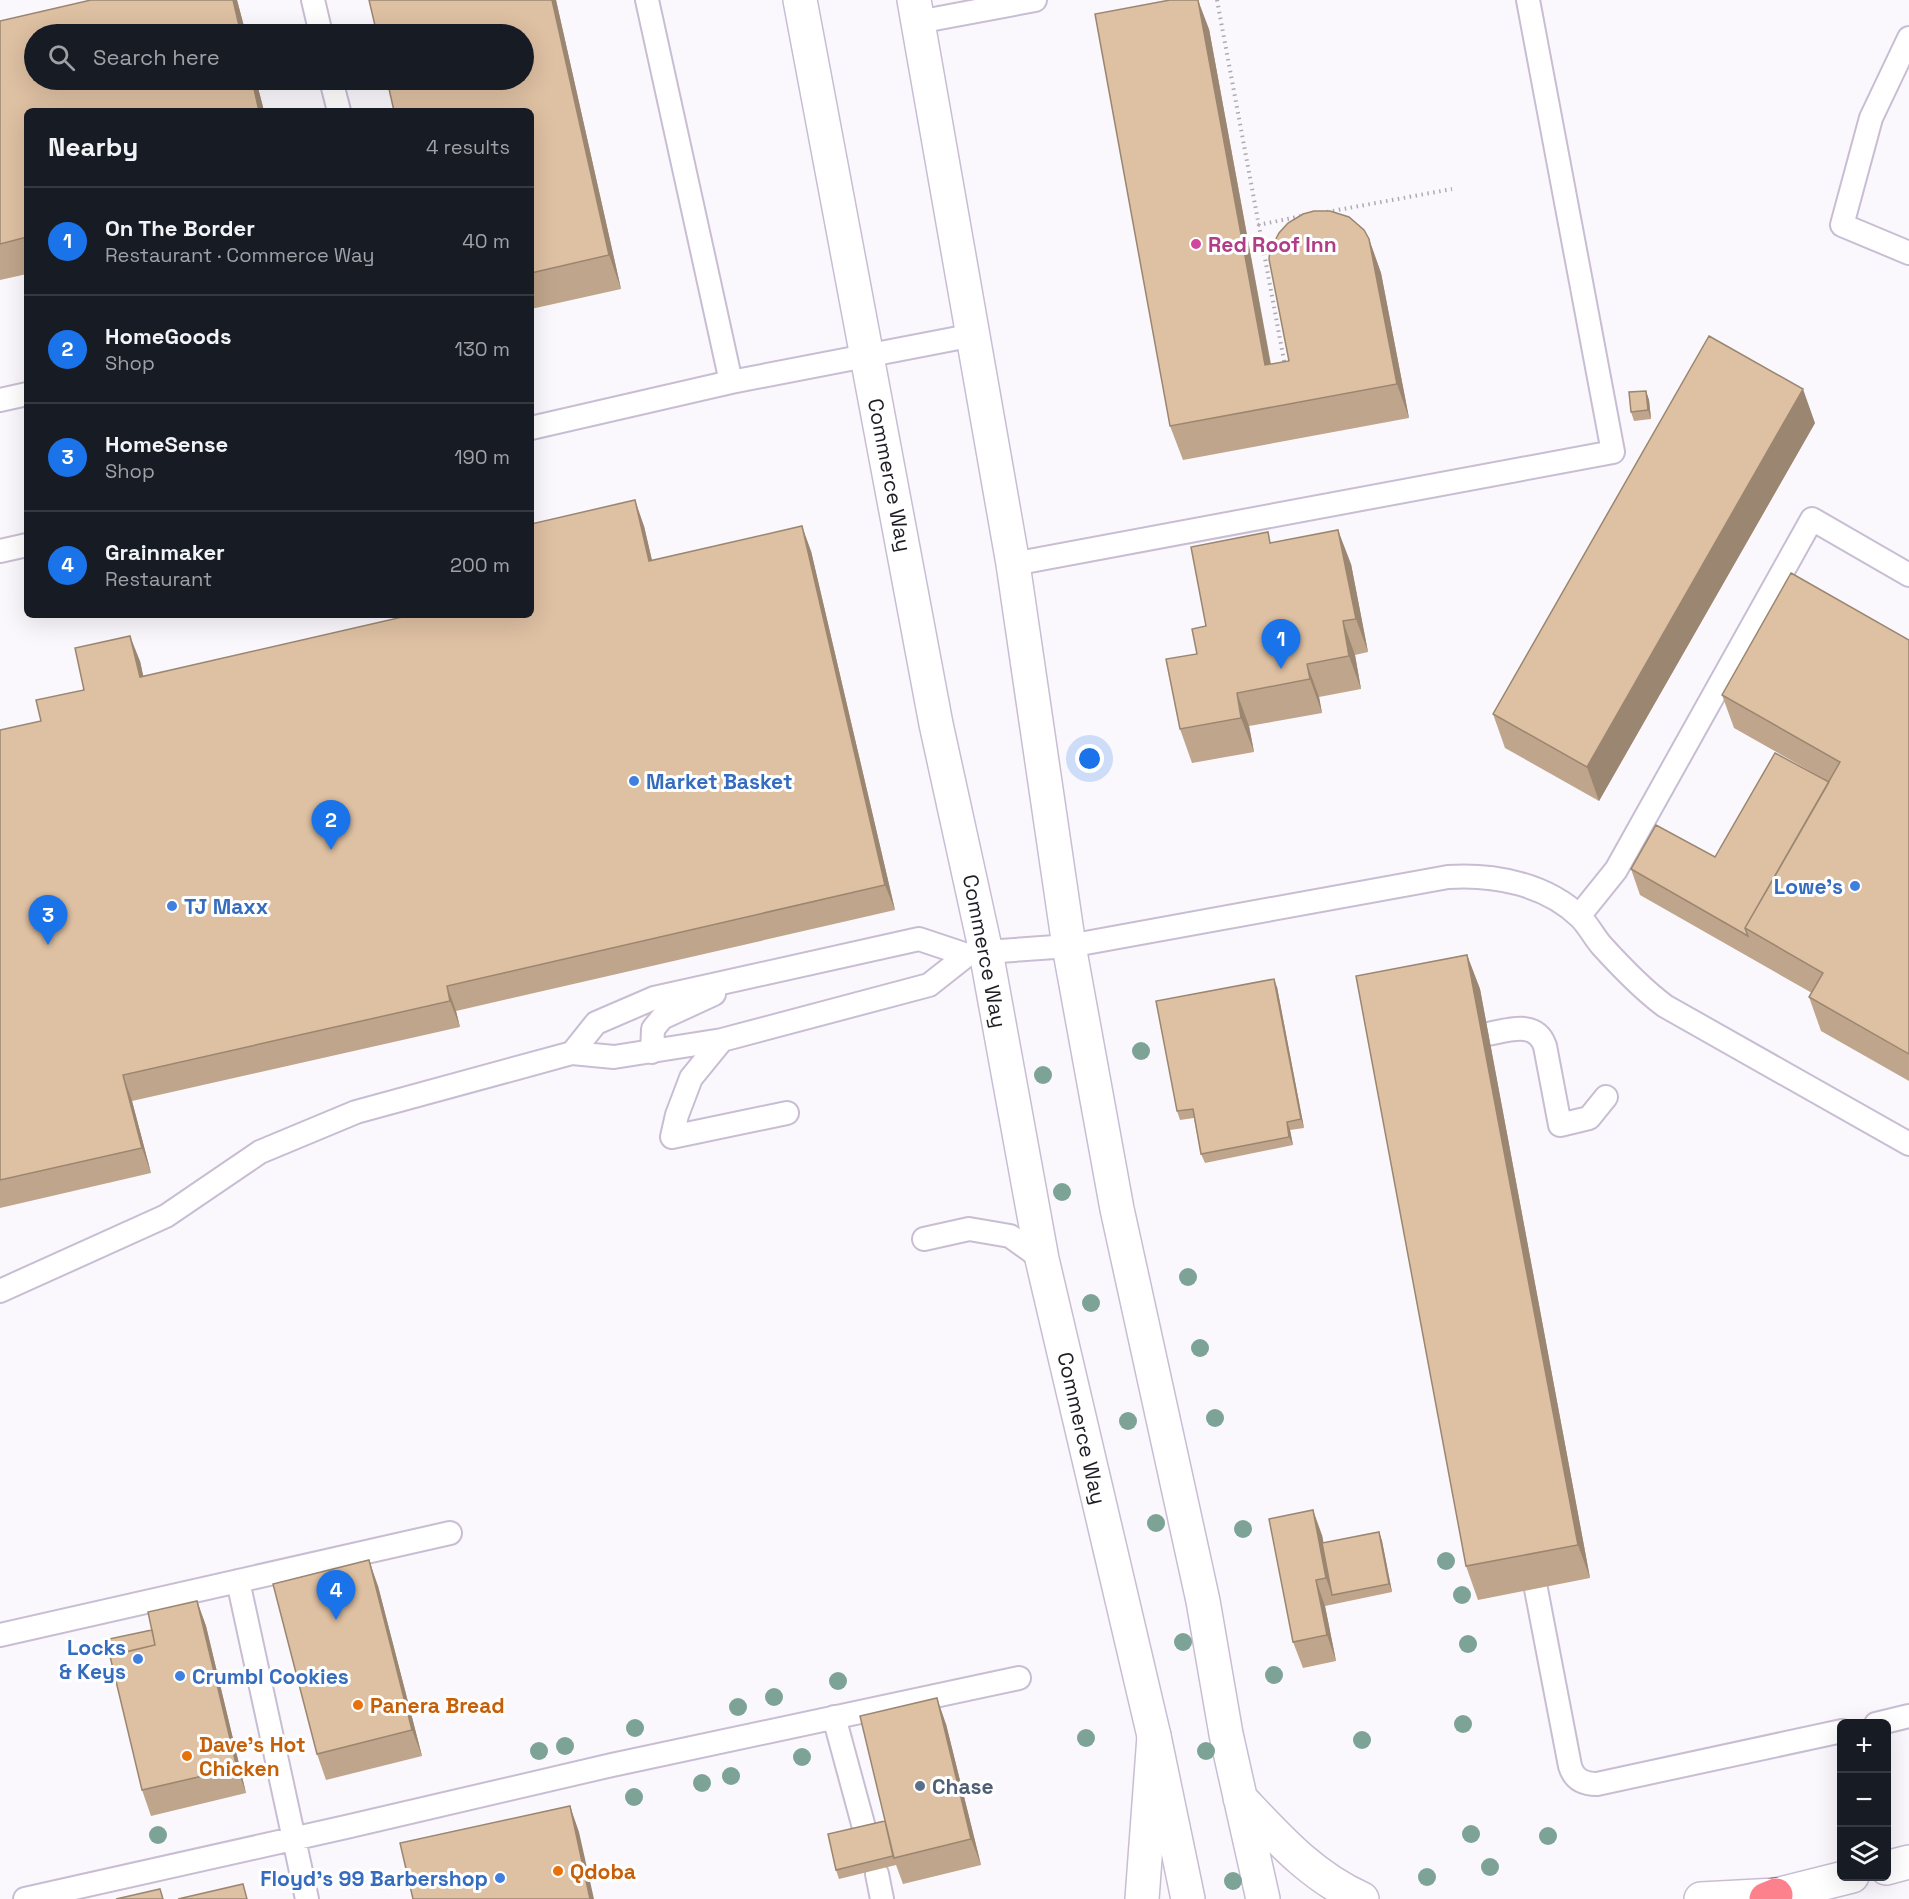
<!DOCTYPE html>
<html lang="en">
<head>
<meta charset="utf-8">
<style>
	:root { --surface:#171b24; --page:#242831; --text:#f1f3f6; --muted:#9ea1a6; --line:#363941; --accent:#1a73e8 }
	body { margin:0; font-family:"Space Grotesk",sans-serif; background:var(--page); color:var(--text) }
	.controls { position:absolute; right:18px; bottom:18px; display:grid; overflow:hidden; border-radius:9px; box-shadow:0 6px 24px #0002 }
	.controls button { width:54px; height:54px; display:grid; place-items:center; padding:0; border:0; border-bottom:2px solid var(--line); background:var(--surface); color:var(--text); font:30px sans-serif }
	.you { position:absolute; left:1090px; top:759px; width:21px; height:21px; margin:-15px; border:4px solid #fff; border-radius:50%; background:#1a73e8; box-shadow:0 0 0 9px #1a73e833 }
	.badge { display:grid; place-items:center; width:39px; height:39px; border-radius:50%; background:var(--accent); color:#fff; font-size:20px; font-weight:700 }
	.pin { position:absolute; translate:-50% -50px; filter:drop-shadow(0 2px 3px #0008) }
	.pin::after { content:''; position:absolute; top:32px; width:21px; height:18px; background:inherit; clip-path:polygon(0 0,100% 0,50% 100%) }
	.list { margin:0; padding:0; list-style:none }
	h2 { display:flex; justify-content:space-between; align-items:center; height:78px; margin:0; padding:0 24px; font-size:26px }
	h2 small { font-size:20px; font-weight:400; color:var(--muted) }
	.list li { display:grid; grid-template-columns:39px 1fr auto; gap:18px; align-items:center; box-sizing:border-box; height:108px; padding:0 24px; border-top:2px solid var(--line) }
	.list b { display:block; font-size:22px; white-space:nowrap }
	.list p { margin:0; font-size:20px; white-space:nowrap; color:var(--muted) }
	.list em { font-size:20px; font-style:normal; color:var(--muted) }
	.icon { flex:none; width:33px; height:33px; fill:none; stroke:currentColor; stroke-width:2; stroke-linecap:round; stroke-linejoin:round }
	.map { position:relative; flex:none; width:1909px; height:1899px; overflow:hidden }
	.search { position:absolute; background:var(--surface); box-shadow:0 6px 24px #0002; left:24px; top:24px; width:510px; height:66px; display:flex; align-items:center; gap:15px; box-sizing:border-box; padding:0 21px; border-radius:33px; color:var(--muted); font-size:22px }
	.panel { position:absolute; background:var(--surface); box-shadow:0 6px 24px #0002; left:24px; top:108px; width:510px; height:510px; border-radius:9px }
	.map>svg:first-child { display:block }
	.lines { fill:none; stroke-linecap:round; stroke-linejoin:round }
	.service-casing { stroke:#c9bdd3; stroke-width:26 }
	.tertiary-casing { stroke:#c9bdd3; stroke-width:36 }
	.secondary-casing { stroke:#c9bdd3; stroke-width:36 }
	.motorway-casing { stroke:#b05e68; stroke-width:36 }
	.path { stroke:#adaab0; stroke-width:4; stroke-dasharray:1.5 4.5; stroke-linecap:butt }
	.service { stroke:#fff; stroke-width:22 }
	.tertiary { stroke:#fff; stroke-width:33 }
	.secondary { stroke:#fff; stroke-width:33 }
	.motorway { stroke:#fd818d; stroke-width:33 }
	.tree { fill:#7da396 }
	.wall { fill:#bfa58b }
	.shaded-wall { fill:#9b8671 }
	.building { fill:#dec0a2; stroke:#9b8671; stroke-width:1.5 }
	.hotel-dot { fill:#d1479c; stroke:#fff; stroke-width:2 }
	.shop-dot { fill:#3f7fe0; stroke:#fff; stroke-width:2 }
	.food-dot { fill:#e8710a; stroke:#fff; stroke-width:2 }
	.service-dot { fill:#5c6f8a; stroke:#fff; stroke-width:2 }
	.labels { text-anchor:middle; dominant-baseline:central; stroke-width:6; stroke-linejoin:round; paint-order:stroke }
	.hotel-label { font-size:21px; font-weight:bold; fill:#b23c85; stroke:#fff; text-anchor:start }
	.street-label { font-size:21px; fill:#201c24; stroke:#fff }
	.shop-label { font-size:21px; font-weight:bold; fill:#366cbe; stroke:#fff; text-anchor:start }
	.food-label { font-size:21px; font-weight:bold; fill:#c56008; stroke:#fff; text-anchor:start }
	.service-label { font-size:21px; font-weight:bold; fill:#4e5e75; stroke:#fff; text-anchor:start }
</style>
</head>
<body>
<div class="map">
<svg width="1909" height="1899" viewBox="0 0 1909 1899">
	<rect width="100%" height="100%" fill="#faf8fd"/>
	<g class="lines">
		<g class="service-casing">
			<path id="service" d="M 313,0 L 321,34
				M 647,0 L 731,382
				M 918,22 L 1035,0
				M 1909,38 L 1871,118 L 1842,225 L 1909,253
				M 331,80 L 339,111
				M 0,400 L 27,394
				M 531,428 L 731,382 L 974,335
				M 0,551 L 27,545
				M 1013,564 L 1613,452 L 1528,0
				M 1579,916 L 1616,870 L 1812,519 L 1909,575
				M 1488,1034 C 1509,1030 1536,1020 1545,1046 L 1560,1125 L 1589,1118 L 1606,1097
				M 722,1040 L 691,1078 L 677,1115 L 672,1137 L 787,1113
				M 652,1052 L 653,1029 L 662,1018 L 714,994
				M 572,1053 L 596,1023 L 654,998 L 919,939 L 967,955 L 986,952 L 1069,946 L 1448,877 C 1494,874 1546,884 1580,917 C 1589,926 1594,937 1602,946 C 1622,968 1642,989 1665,1006 L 1909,1144
				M 924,1239 L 969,1229 L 1010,1236 L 1042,1259
				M 0,1291 L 166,1216 L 260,1152 L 356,1112 L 572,1053 L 614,1057 L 722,1040 L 929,985 L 967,955
				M 238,1581 L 307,1899
				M 1536,1589 L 1570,1766 C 1574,1779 1583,1784 1597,1784 L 1842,1731
				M 0,1635 L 450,1533
				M 834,1717 L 866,1835
				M 1876,1724 L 1909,1716
				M 877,1874 L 882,1899
				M 25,1899 L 346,1827 L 612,1765 L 1019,1678"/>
		</g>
		<g class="tertiary-casing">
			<path id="tertiary" d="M 800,0 L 936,724 L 986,952 L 1042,1259 L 1154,1736 L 1188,1899
				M 914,0 L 1013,564 L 1069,946 L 1117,1209 L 1203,1601 L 1226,1734 L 1263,1899
				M 1240,1798 C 1278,1838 1311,1876 1362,1899
				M 1701,1899 L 1776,1895"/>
		</g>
		<g class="secondary-casing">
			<path id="secondary" d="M 1886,1868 L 1909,1862
				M 1142,1899 L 1154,1736
				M 1760,1899 L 1852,1876"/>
		</g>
		<g class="motorway-casing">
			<path id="motorway" d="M 1766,1899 L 1776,1895"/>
		</g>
		<path class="path" d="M 1217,0 L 1285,366
			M 1327,212 L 1452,189
			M 1258,225 L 1302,216"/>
		<use href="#service" class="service"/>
		<use href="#tertiary" class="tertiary"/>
		<use href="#secondary" class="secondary"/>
		<use href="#motorway" class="motorway"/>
	</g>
	<g class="tree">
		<circle cx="1141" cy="1051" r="9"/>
		<circle cx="1043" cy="1075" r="9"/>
		<circle cx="1062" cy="1192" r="9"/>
		<circle cx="1188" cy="1277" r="9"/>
		<circle cx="1091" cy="1303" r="9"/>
		<circle cx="1200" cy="1348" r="9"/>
		<circle cx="1215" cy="1418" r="9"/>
		<circle cx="1128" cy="1421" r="9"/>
		<circle cx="1156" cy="1523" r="9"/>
		<circle cx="1243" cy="1529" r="9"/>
		<circle cx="1446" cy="1561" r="9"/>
		<circle cx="1462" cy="1595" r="9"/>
		<circle cx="1183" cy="1642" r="9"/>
		<circle cx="1468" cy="1644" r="9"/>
		<circle cx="1274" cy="1675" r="9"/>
		<circle cx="838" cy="1681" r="9"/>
		<circle cx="774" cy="1697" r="9"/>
		<circle cx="738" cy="1707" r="9"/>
		<circle cx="1463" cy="1724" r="9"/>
		<circle cx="635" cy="1728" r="9"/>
		<circle cx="1086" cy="1738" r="9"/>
		<circle cx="1362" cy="1740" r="9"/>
		<circle cx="565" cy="1746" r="9"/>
		<circle cx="539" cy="1751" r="9"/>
		<circle cx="1206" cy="1751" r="9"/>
		<circle cx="802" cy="1757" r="9"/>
		<circle cx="731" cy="1776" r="9"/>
		<circle cx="702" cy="1783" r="9"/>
		<circle cx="634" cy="1797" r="9"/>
		<circle cx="1471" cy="1834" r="9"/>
		<circle cx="158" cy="1835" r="9"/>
		<circle cx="1548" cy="1836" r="9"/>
		<circle cx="1490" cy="1867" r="9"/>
		<circle cx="1427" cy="1877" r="9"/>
		<circle cx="1233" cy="1881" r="9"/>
	</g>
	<path class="wall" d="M 237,0 L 246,34 L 34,34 L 34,80 L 256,80 L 264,111 L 27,111 L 27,274 L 0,280 L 0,21 Z
		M 556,0 L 621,289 L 531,309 L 531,111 Z
		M 1209,29 L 1271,364 L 1289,361 L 1369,239 L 1381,273 L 1409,418 L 1183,460 L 1170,426 Z
		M 1646,391 L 1649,400 L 1651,419 L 1634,421 L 1631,412 Z
		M 1815,423 L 1599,801 L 1505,748 L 1493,714 Z
		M 644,526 L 652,560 L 811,551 L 895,910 L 456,1011 L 460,1027 L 132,1101 L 151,1173 L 0,1208 L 0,730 L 41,721 L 84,690 L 140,661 L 143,676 L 531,615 Z
		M 1272,543 L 1351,564 L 1368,652 L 1355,655 L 1361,689 L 1319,697 L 1322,713 L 1249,726 L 1254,752 L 1192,763 L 1180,729 L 1197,654 L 1206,626 Z
		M 1909,640 L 1909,1081 L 1821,1031 L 1809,997 L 1812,993 L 1640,895 L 1631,869 L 1715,857 L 1824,779 L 1734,728 L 1722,695 Z
		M 1467,955 L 1480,989 L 1590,1578 L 1478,1600 L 1466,1566 Z
		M 1277,987 L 1304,1128 L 1290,1130 L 1293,1145 L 1205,1163 L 1201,1154 L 1194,1118 L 1180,1120 L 1177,1111 Z
		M 1379,1532 L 1382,1541 L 1392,1592 L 1325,1606 L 1336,1661 L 1303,1668 L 1293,1642 L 1322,1535 L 1323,1543 Z
		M 378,1586 L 422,1756 L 326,1780 L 317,1754 Z
		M 197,1601 L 206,1626 L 246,1793 L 151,1816 L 142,1790 L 112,1655 Z
		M 946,1724 L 981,1865 L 903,1884 L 896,1865 L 839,1879 L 836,1870 L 885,1821 Z"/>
	<path class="shaded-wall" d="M 233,0 L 237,0 L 246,34 L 241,34 Z
		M 552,0 L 556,0 L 621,289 L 609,255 Z
		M 1198,0 L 1209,29 L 1277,399 L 1265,365 Z
		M 252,80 L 256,80 L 264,111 L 259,111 Z
		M 1369,239 L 1381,273 L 1409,418 L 1397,384 Z
		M 1803,389 L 1815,423 L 1599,801 L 1587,767 Z
		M 1646,391 L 1649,400 L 1651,419 L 1648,410 Z
		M 635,500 L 644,526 L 658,587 L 649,561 Z
		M 802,526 L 811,551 L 895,910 L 885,885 Z
		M 1338,530 L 1351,564 L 1368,652 L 1356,619 Z
		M 1343,621 L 1355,655 L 1361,689 L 1349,656 Z
		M 130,636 L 140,661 L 149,702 L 140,677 Z
		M 1307,664 L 1319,697 L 1322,713 L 1310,679 Z
		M 1237,693 L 1249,726 L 1254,752 L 1241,718 Z
		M 1467,955 L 1480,989 L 1590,1578 L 1578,1545 Z
		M 1274,979 L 1277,987 L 1304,1128 L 1301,1119 Z
		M 447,986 L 456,1011 L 460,1027 L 450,1001 Z
		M 123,1075 L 132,1101 L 151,1173 L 142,1148 Z
		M 1287,1122 L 1290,1130 L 1293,1145 L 1289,1137 Z
		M 1313,1510 L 1322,1535 L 1334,1595 L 1332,1595 L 1326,1578 Z
		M 1379,1532 L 1382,1541 L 1392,1592 L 1389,1584 Z
		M 369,1560 L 378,1586 L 422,1756 L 412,1730 Z
		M 1316,1580 L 1325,1606 L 1336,1661 L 1327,1635 Z
		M 197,1601 L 206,1626 L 246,1793 L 237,1768 Z
		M 937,1698 L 946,1724 L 981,1865 L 971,1839 Z
		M 570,1806 L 579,1832 L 594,1899 L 590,1899 Z"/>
	<path class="building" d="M 91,0 L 233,0 L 241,34 L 34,34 L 34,80 L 252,80 L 259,111 L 27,111 L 27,237 L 0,244 L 0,21 Z
		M 369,0 L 552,0 L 609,255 L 531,273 L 531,111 L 394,111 L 387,80 L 524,80 L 524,34 L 377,34 Z
		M 1170,0 L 1198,0 L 1265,365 L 1289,361 L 1269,259 L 1270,250 L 1279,233 L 1288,223 L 1303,214 L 1314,211 L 1330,211 L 1349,217 L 1364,230 L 1369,239 L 1397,384 L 1170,426 L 1095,14 Z
		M 1709,336 L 1803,389 L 1587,767 L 1493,714 Z
		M 1646,391 L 1648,410 L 1631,412 L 1629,392 Z
		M 635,500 L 649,561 L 802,526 L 885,885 L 447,986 L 450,1001 L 123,1075 L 142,1148 L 0,1180 L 0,730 L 41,721 L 36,700 L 84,690 L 75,648 L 130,636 L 140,677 L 411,615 L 531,615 L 531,524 Z
		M 1338,530 L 1356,619 L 1343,621 L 1349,656 L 1307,664 L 1310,679 L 1237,693 L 1241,718 L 1180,729 L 1166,659 L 1197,654 L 1192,629 L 1206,626 L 1191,547 L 1268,532 L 1270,543 Z
		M 1791,573 L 1909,640 L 1909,1054 L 1809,997 L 1823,973 L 1745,928 L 1840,762 L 1722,695 Z
		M 1775,753 L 1829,782 L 1745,928 L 1748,936 L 1631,869 L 1656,825 L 1715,857 Z
		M 1467,955 L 1578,1545 L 1466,1566 L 1356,976 Z
		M 1274,979 L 1301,1119 L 1287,1122 L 1289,1137 L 1201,1154 L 1193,1109 L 1177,1111 L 1156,1001 Z
		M 1313,1510 L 1326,1578 L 1316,1580 L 1327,1635 L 1293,1642 L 1269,1519 Z
		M 1379,1532 L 1389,1584 L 1332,1595 L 1322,1543 Z
		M 369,1560 L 412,1730 L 317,1754 L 273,1584 Z
		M 197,1601 L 237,1768 L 142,1790 L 110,1656 L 155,1645 L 148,1612 Z
		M 152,1630 L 155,1645 L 112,1655 L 109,1639 Z
		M 937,1698 L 971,1839 L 894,1858 L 860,1716 Z
		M 570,1806 L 590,1899 L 413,1899 L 400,1843 Z
		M 885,1821 L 893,1856 L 836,1870 L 828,1834 Z
		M 243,1884 L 247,1899 L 178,1899 Z
		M 160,1889 L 163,1899 L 116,1899 Z"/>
	<circle class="hotel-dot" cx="1196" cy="244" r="6"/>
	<g class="shop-dot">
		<circle cx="634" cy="781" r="6"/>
		<circle cx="1855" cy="886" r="6"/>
		<circle cx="172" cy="906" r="6"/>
		<circle cx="138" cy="1659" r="6"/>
		<circle cx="180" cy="1676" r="6"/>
		<circle cx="500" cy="1878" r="6"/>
	</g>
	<g class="food-dot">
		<circle cx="358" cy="1705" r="6"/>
		<circle cx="187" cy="1756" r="6"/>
		<circle cx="558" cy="1871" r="6"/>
	</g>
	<circle class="service-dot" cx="920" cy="1786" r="6"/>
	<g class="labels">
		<g class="hotel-label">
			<text x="1208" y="244">Red Roof Inn</text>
		</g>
		<g class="street-label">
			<text transform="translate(890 475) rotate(79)">Commerce Way</text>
			<text transform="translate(985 951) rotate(79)">Commerce Way</text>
			<text transform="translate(1082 1428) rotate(77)">Commerce Way</text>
		</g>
		<g class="shop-label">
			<text x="646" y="781">Market Basket</text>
			<text x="1843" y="886" text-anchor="end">Lowe's</text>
			<text x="184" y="906">TJ Maxx</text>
			<text x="126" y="1647" text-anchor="end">Locks<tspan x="126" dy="24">&amp; Keys</tspan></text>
			<text x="192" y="1676">Crumbl Cookies</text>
			<text x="488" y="1878" text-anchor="end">Floyd's 99 Barbershop</text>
		</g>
		<g class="food-label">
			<text x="370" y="1705">Panera Bread</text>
			<text x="199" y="1744">Dave's Hot<tspan x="199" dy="24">Chicken</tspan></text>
			<text x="570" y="1871">Qdoba</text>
		</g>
		<g class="service-label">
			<text x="932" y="1786">Chase</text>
		</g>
	</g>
</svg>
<div class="controls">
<button>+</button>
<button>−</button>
<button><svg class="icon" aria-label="layers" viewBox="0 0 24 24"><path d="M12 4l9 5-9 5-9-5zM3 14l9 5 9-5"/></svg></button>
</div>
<div class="you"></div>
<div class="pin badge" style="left:1281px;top:669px">1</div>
<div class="pin badge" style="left:331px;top:850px">2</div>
<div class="pin badge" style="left:48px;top:945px">3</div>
<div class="pin badge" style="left:336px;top:1620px">4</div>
<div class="search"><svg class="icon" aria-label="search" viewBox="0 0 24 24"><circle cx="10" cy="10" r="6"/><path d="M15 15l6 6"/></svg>Search here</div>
<section class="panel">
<h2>Nearby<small>4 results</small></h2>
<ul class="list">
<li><span class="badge">1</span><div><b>On The Border</b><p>Restaurant · Commerce Way</p></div><em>40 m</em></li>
<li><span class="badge">2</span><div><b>HomeGoods</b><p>Shop</p></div><em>130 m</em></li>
<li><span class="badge">3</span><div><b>HomeSense</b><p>Shop</p></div><em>190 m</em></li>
<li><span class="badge">4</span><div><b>Grainmaker</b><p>Restaurant</p></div><em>200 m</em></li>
</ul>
</section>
</div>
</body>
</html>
